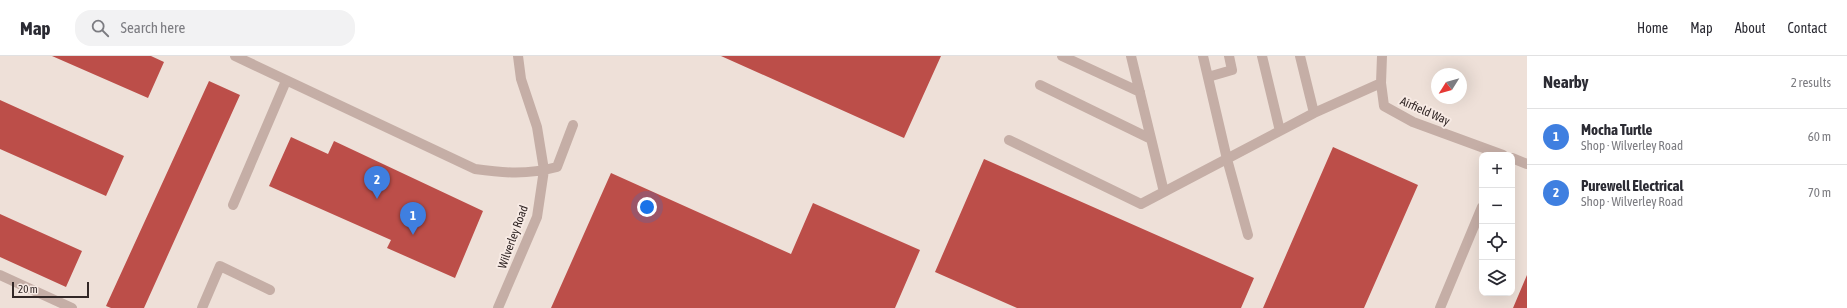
<!DOCTYPE html>
<html lang="en">
<head>
<meta charset="utf-8">
<style>
	:root { --surface:#fff; --page:#f2f2f3; --text:#2b2b33; --muted:#7c7c81; --line:#e1e1e2; --accent:#1f5049 }
	body { margin:0; font-family:"Asap Condensed",sans-serif; background:var(--page); color:var(--text) }
	.controls { position:absolute; right:12px; bottom:12px; display:grid; overflow:hidden; border-radius:8px; box-shadow:0 4px 16px #0002 }
	.controls button { width:36px; height:36px; display:grid; place-items:center; padding:0; border:0; border-bottom:1px solid var(--line); background:var(--surface); color:var(--text); font:20px sans-serif }
	.compass { position:absolute; left:1431px; top:12px; width:36px; height:36px; border-radius:50%; background:var(--surface); box-shadow:0 4px 16px #0002; rotate:233deg }
	.scale { position:absolute; left:12px; bottom:10px; width:77px; box-sizing:border-box; padding-left:4px; border:2px solid #322726; border-top:0; font-size:11px; line-height:14px; white-space:nowrap; color:#322726; -webkit-text-stroke:3px #f7eae4; paint-order:stroke }
	.you { position:absolute; left:647px; top:151px; width:14px; height:14px; margin:-10px; border:3px solid #fff; border-radius:50%; background:#1a73e8; box-shadow:0 0 0 6px #1a73e833 }
	.badge { display:grid; place-items:center; width:26px; height:26px; border-radius:50%; background:var(--accent); color:#fff; font-size:13px; font-weight:700 }
	.pin { position:absolute; translate:-50% -33px; filter:drop-shadow(0 1px 2px #0008) }
	.pin::after { content:''; position:absolute; top:21px; width:14px; height:12px; background:inherit; clip-path:polygon(0 0,100% 0,50% 100%) }
	.list { margin:0; padding:0; list-style:none }
	h2 { display:flex; justify-content:space-between; align-items:center; height:52px; margin:0; padding:0 16px; font-size:17px }
	h2 small { font-size:13px; font-weight:400; color:var(--muted) }
	.list li { display:grid; grid-template-columns:26px 1fr auto; gap:12px; align-items:center; box-sizing:border-box; height:56px; padding:0 16px; border-top:1px solid var(--line) }
	.list b { display:block; font-size:15px; white-space:nowrap }
	.list p { margin:0; font-size:13px; white-space:nowrap; color:var(--muted) }
	.list em { font-size:13px; font-style:normal; color:var(--muted) }
	.icon { flex:none; width:22px; height:22px; fill:none; stroke:currentColor; stroke-width:2; stroke-linecap:round; stroke-linejoin:round }
	.map { position:relative; flex:none; width:1527px; height:252px; overflow:hidden }
	header { display:flex; align-items:center; gap:24px; box-sizing:border-box; height:56px; padding:0 20px; background:var(--surface); border-bottom:1px solid var(--line) }
	header strong { font-size:19px }
	nav { display:flex; gap:22px; margin-inline-start:auto; font-size:14px }
	.search { width:280px; height:36px; background:var(--page); display:flex; align-items:center; gap:10px; box-sizing:border-box; padding:0 14px; border-radius:16px; color:var(--muted); font-size:15px }
	main { display:flex }
	aside { flex:1; background:var(--surface) }
	.map>svg:first-child { display:block }
	.building { fill:#bc4e49 }
	.lines { fill:none; stroke-linecap:round; stroke-linejoin:round }
	.minor { stroke:#c5aea6; stroke-width:10 }
	.labels { text-anchor:middle; dominant-baseline:central; stroke-width:4; stroke-linejoin:round; paint-order:stroke }
	.street-label { font-size:12px; fill:#322726; stroke:#f7eae4 }
</style>
</head>
<body>
<header>
<strong>Map</strong>
<div class="search"><svg class="icon" aria-label="search" viewBox="0 0 24 24"><circle cx="10" cy="10" r="6"/><path d="M15 15l6 6"/></svg>Search here</div>
<nav><a>Home</a><a>Map</a><a>About</a><a>Contact</a></nav>
</header>
<main>
<div class="map">
<svg width="1527" height="252" viewBox="0 0 1527 252">
	<rect width="100%" height="100%" fill="#eee0d8"/>
	<path class="building" d="M 52,0 L 151,0 L 164,6 L 148,42 Z
		M 721,0 L 941,0 L 904,82 Z
		M 209,25 L 240,39 L 144,252 L 111,252 L 106,250 Z
		M 0,44 L 124,100 L 106,140 L 0,93 Z
		M 291,81 L 328,98 L 334,85 L 483,155 L 455,222 L 387,192 L 391,184 L 269,130 Z
		M 1333,91 L 1418,129 L 1364,252 L 1263,252 Z
		M 984,103 L 1254,222 L 1241,252 L 1017,252 L 935,216 Z
		M 611,117 L 791,198 L 813,147 L 920,194 L 895,252 L 551,252 Z
		M 0,158 L 82,195 L 66,231 L 0,201 Z
		M 1527,219 L 1527,252 L 1513,252 Z"/>
	<g class="lines">
		<path class="minor" d="M 235,0 L 475,113 C 504,117 527,119 557,111 L 573,69
			M 1062,0 L 1140,36
			M 1131,0 L 1164,136
			M 1203,0 L 1227,103 L 1248,179
			M 1262,0 L 1280,75
			M 1300,0 L 1314,57
			M 1382,0 L 1381,27 L 1384,50 L 1413,66 L 1503,99
			M 1208,21 L 1232,14 L 1229,0
			M 1040,29 L 1151,83
			M 1009,84 L 1141,148 L 1314,57 L 1381,27
			M 1512,102 L 1527,108
			M 233,149 L 286,25
			M 0,219 L 72,252
			M 202,252 L 220,210 L 270,234
			M 498,252 L 537,161 L 544,114 L 537,71 L 521,23 L 518,0
			M 1440,252 L 1482,151"/>
	</g>
	<g class="labels">
		<g class="street-label">
			<text transform="translate(1425 55) rotate(24)">Airfield Way</text>
			<text transform="translate(513 181) rotate(-70)">Wilverley Road</text>
		</g>
	</g>
</svg>
<div class="controls">
<button>+</button>
<button>−</button>
<button><svg class="icon" aria-label="locate" viewBox="0 0 24 24"><circle cx="12" cy="12" r="6"/><path d="M12 2v4M12 18v4M2 12h4M18 12h4"/></svg></button>
<button><svg class="icon" aria-label="layers" viewBox="0 0 24 24"><path d="M12 4l9 5-9 5-9-5zM3 14l9 5 9-5"/></svg></button>
</div>
<svg class="compass" viewBox="-18 -18 36 36"><path d="M0-13l5 13h-10z" fill="#e53935"/><path d="M0 13l5-13h-10z" fill="#7c7c81"/></svg>
<div class="scale">20 m</div>
<div class="you"></div>
<div class="pin badge" style="left:413px;top:179px;background:#3f7fe0">1</div>
<div class="pin badge" style="left:377px;top:143px;background:#3f7fe0">2</div>
</div>
<aside>
<h2>Nearby<small>2 results</small></h2>
<ul class="list">
<li><span class="badge" style="background:#3f7fe0">1</span><div><b>Mocha Turtle</b><p>Shop · Wilverley Road</p></div><em>60 m</em></li>
<li><span class="badge" style="background:#3f7fe0">2</span><div><b>Purewell Electrical</b><p>Shop · Wilverley Road</p></div><em>70 m</em></li>
</ul>
</aside>
</main>
</body>
</html>
